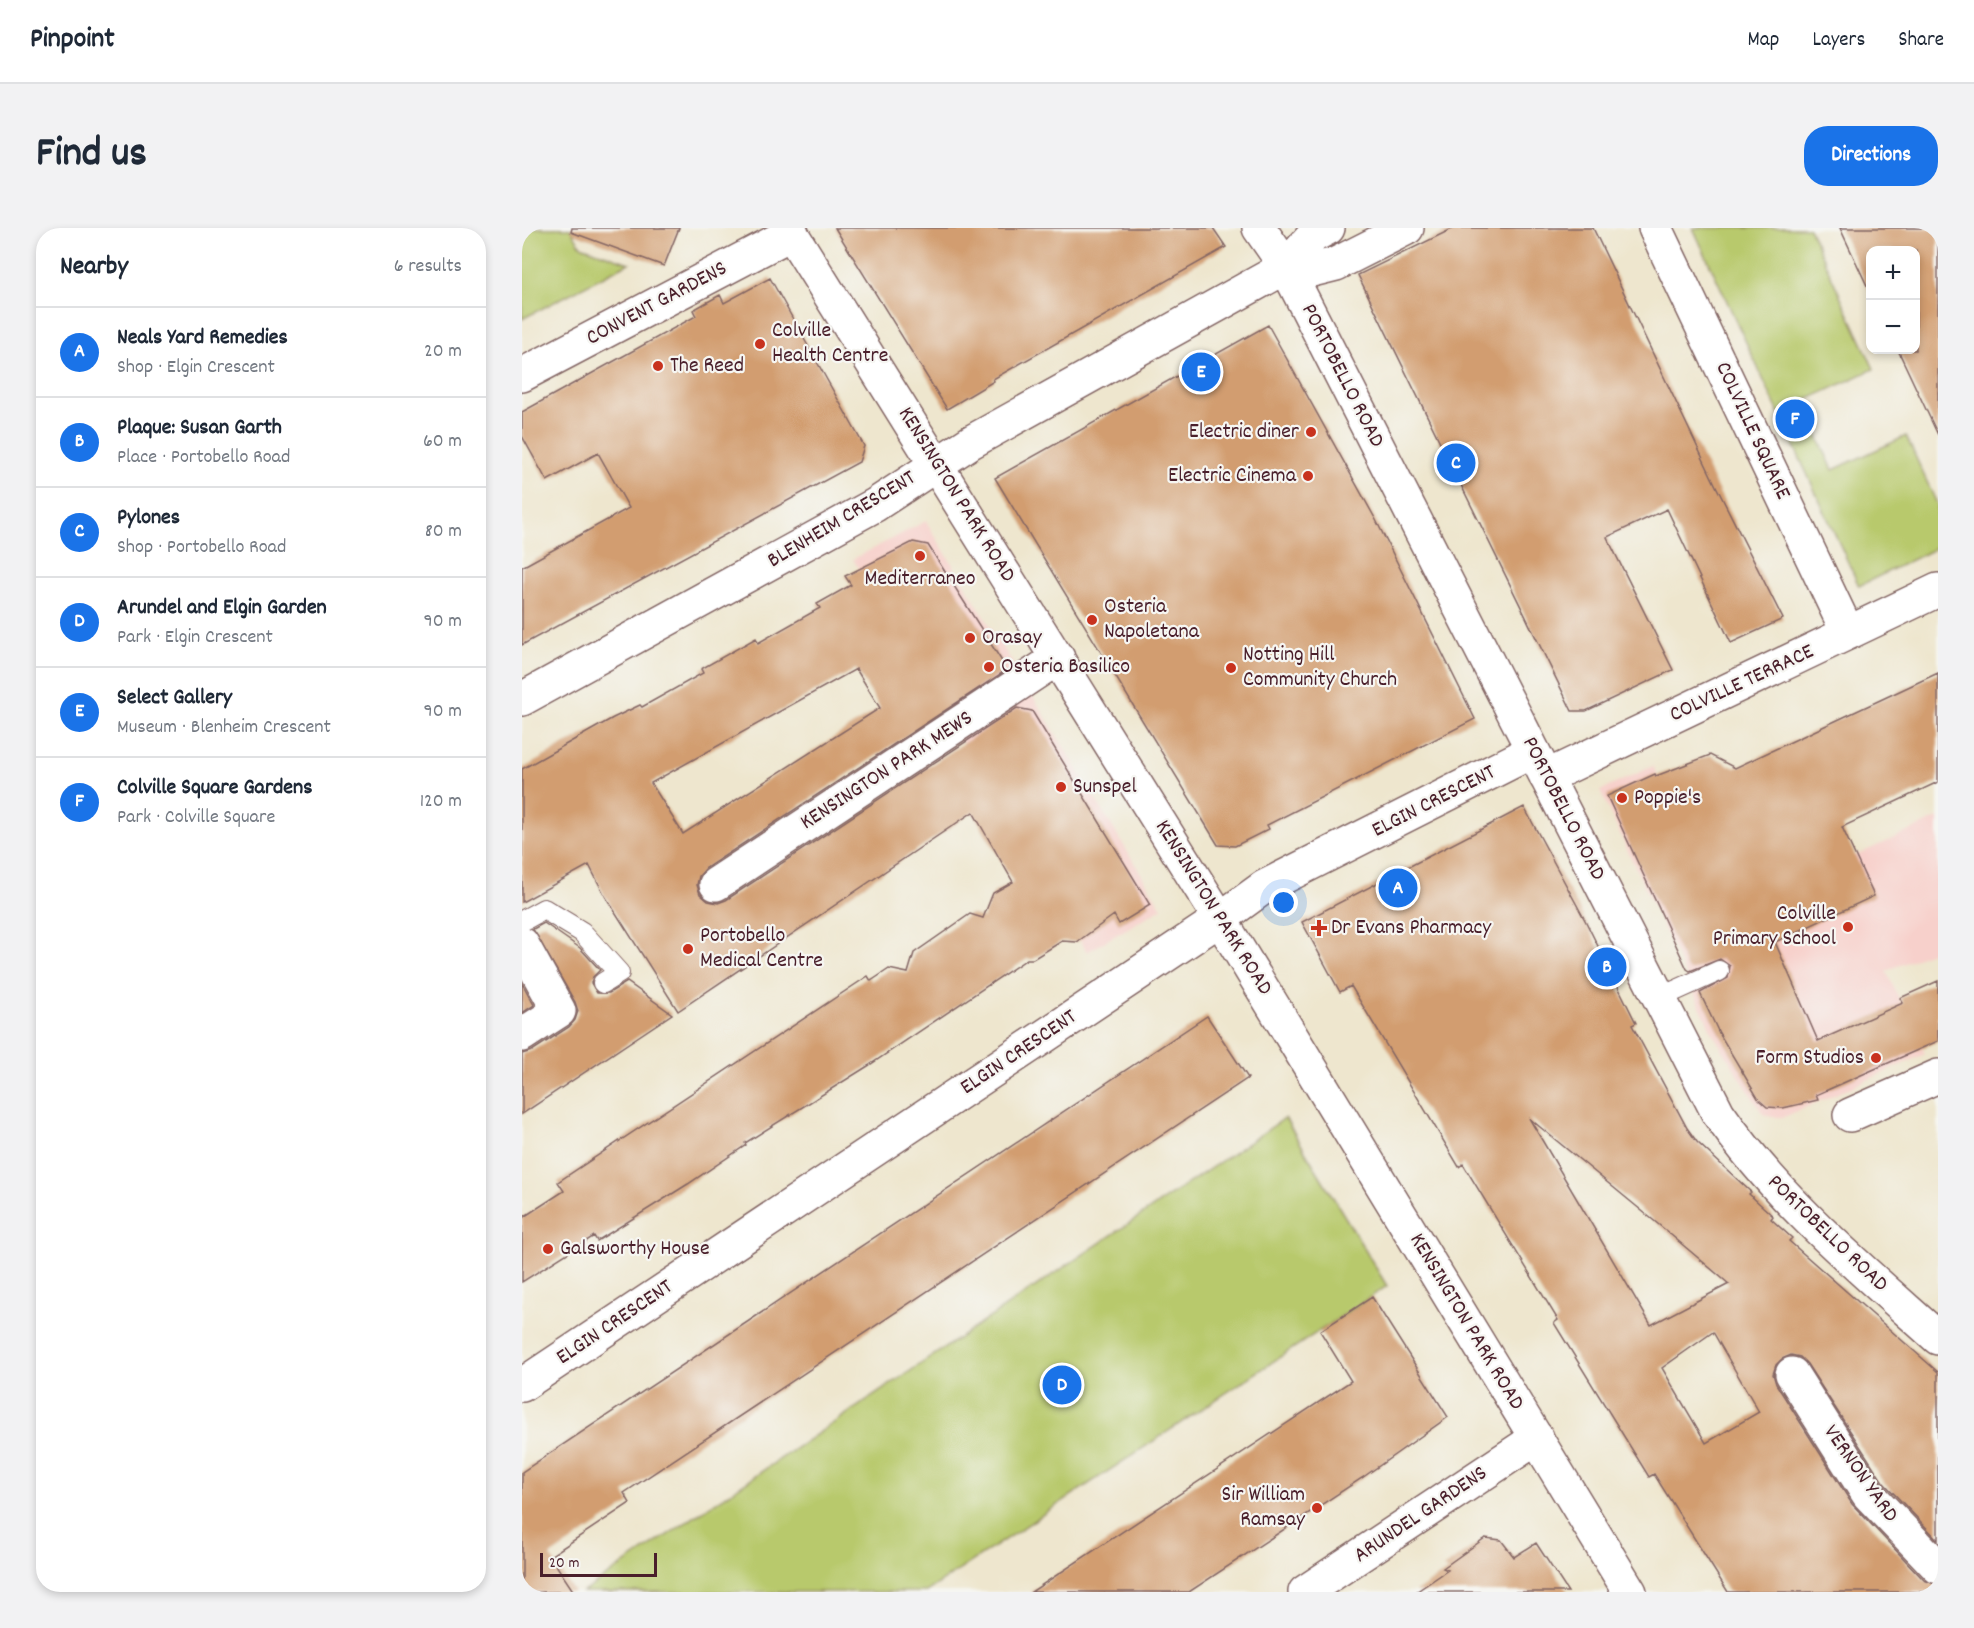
<!DOCTYPE html>
<html lang="en">
<head>
<meta charset="utf-8">
<style>
	:root { --surface:#fff; --page:#f2f2f3; --text:#1f2937; --muted:#747a83; --line:#e0e1e3; --accent:#1a73e8 }
	body { margin:0; font-family:Dekko,sans-serif; background:var(--page); color:var(--text) }
	.controls { position:absolute; right:18px; top:18px; display:grid; overflow:hidden; border-radius:12px; box-shadow:0 3px 9px #0003 }
	.controls button { width:54px; height:54px; display:grid; place-items:center; padding:0; border:0; border-bottom:2px solid var(--line); background:var(--surface); color:var(--text); font:30px sans-serif }
	.scale { position:absolute; left:18px; bottom:15px; width:117px; box-sizing:border-box; padding-left:6px; border:3px solid #4a1f2b; border-top:0; font-size:16px; line-height:21px; white-space:nowrap; color:#4a1f2b; -webkit-text-stroke:4px #f6f6f2; paint-order:stroke }
	.you { position:absolute; left:762px; top:675px; width:21px; height:21px; margin:-15px; border:4px solid #fff; border-radius:50%; background:#1a73e8; box-shadow:0 0 0 9px #1a73e833 }
	.badge { display:grid; place-items:center; width:39px; height:39px; border-radius:50%; background:var(--accent); color:#fff; font-size:20px; font-weight:700 }
	.pin { position:absolute; translate:-50% -50%; border:3px solid #fff; box-shadow:0 2px 6px #0006 }
	.list { margin:0; padding:0; list-style:none }
	h2 { display:flex; justify-content:space-between; align-items:center; height:78px; margin:0; padding:0 24px; font-size:26px }
	h2 small { font-size:20px; font-weight:400; color:var(--muted) }
	.list li { display:grid; grid-template-columns:39px 1fr auto; gap:18px; align-items:center; box-sizing:border-box; height:90px; padding:0 24px; border-top:2px solid var(--line) }
	.list b { display:block; font-size:22px; white-space:nowrap }
	.list p { margin:0; font-size:20px; white-space:nowrap; color:var(--muted) }
	.list em { font-size:20px; font-style:normal; color:var(--muted) }
	.map { position:relative; flex:none; width:1416px; height:1364px; overflow:hidden; border-radius:24px }
	header { display:flex; align-items:center; gap:36px; box-sizing:border-box; height:84px; padding:0 30px; background:var(--surface); border-bottom:2px solid var(--line) }
	header strong { font-size:28px }
	nav { display:flex; gap:33px; margin-inline-start:auto; font-size:21px }
	.intro { display:flex; align-items:center; justify-content:space-between; box-sizing:border-box; height:144px; padding:0 36px }
	h1 { margin:0; font-size:42px }
	.button { padding:15px 27px; border-radius:24px; background:var(--accent); color:#fff; font-size:21px; font-weight:700 }
	main { display:flex; gap:36px; padding:0 36px }
	aside { flex:1; background:var(--surface); border-radius:24px; box-shadow:0 3px 9px #0003 }
	.map>svg:first-child { display:block }
	.built { fill:#f7d0cb }
	.green { fill:#b8c96c; stroke:#81744c; stroke-width:1.5 }
	.building { fill:#d29d70; fill-rule:evenodd }
	.lines { fill:none; stroke-linecap:round; stroke-linejoin:round }
	.service-casing { stroke:#836564; stroke-width:22 }
	.minor-casing { stroke:#836564; stroke-width:36 }
	.secondary-casing { stroke:#836564; stroke-width:36 }
	.service { stroke:#fff; stroke-width:20 }
	.minor { stroke:#fff; stroke-width:33 }
	.secondary { stroke:#fff; stroke-width:33 }
	.poi-dot { fill:#c8321e; stroke:#f6f6f2; stroke-width:2 }
	.labels { text-anchor:middle; dominant-baseline:central; stroke-width:4.5; stroke-linejoin:round; paint-order:stroke }
	.street-label { font-size:22px; fill:#4a1f2b; stroke:#f6f6f2 }
	.poi-label { font-size:22px; fill:#4a1f2b; stroke:#f6f6f2; text-anchor:start }
</style>
</head>
<body>
<header>
<strong>Pinpoint</strong>
<nav><a>Map</a><a>Layers</a><a>Share</a></nav>
</header>
<div class="intro"><h1>Find us</h1><a class="button">Directions</a></div>
<main>
<aside>
<h2>Nearby<small>6 results</small></h2>
<ul class="list">
<li><span class="badge">A</span><div><b>Neals Yard Remedies</b><p>Shop · Elgin Crescent</p></div><em>20 m</em></li>
<li><span class="badge">B</span><div><b>Plaque: Susan Garth</b><p>Place · Portobello Road</p></div><em>60 m</em></li>
<li><span class="badge">C</span><div><b>Pylones</b><p>Shop · Portobello Road</p></div><em>80 m</em></li>
<li><span class="badge">D</span><div><b>Arundel and Elgin Garden</b><p>Park · Elgin Crescent</p></div><em>90 m</em></li>
<li><span class="badge">E</span><div><b>Select Gallery</b><p>Museum · Blenheim Crescent</p></div><em>90 m</em></li>
<li><span class="badge">F</span><div><b>Colville Square Gardens</b><p>Park · Colville Square</p></div><em>120 m</em></li>
</ul>
</aside>
<div class="map">
<svg width="1416" height="1364" viewBox="0 0 1416 1364">
	<rect width="100%" height="100%" fill="#f6f6f2"/>
	<filter id="ink" filterUnits="userSpaceOnUse"><feTurbulence type="fractalNoise" baseFrequency=".0167" numOctaves="2"/><feDisplacementMap in="SourceGraphic" scale="12" xChannelSelector="R" yChannelSelector="G"/><feConvolveMatrix kernelMatrix="1 2 1 2 8 2 1 2 1" color-interpolation-filters="sRGB"/></filter>
	<filter id="wash" filterUnits="userSpaceOnUse"><feTurbulence type="fractalNoise" baseFrequency=".008" numOctaves="4" result="noise"/><feDisplacementMap in="SourceGraphic" scale="24" xChannelSelector="R" yChannelSelector="G"/><feGaussianBlur stdDeviation="1.35" result="paint"/><feColorMatrix in="noise" values="0 0 0 0 0 0 0 0 0 0 0 0 0 0 0 0 0 1.4 0 .05"/><feComposite in="paint" operator="in"/></filter>
	<g filter="url(#wash)">
		<rect width="100%" height="100%" fill="#eee6ce"/>
		<path class="built" d="M 404,293 L 640,680 L 565,724 L 331,331 Z
			M 1131,538 L 1201,688 L 1416,590 L 1416,721 L 1364,743 L 1403,826 L 1262,889 L 1249,889 L 1241,886 L 1191,806 L 1078,563 Z"/>
		<path class="green" d="M 0,0 L 48,0 L 59,18 L 107,35 L 0,91 Z
			M 1171,0 L 1287,0 L 1352,141 L 1280,174 L 1311,242 L 1384,208 L 1416,278 L 1416,319 L 1337,358 Z
			M 763,890 L 865,1058 L 404,1364 L 61,1364 Z"/>
		<g id="blocks">
			<path class="building" d="M 50,0 L 157,0 L 142,38 L 49,4 Z
				M 313,0 L 691,0 L 704,19 L 471,151 L 472,153 L 425,181 Z
				M 932,0 L 1071,0 L 1194,258 L 1261,391 L 1209,415 L 1145,281 L 1085,309 L 1151,442 L 1064,483 L 1050,483 L 836,47 Z
				M 1318,0 L 1416,0 L 1416,207 L 1376,122 L 1394,122 L 1394,22 L 1348,22 L 1348,64 Z
				M 248,50 L 342,218 L 337,234 L 0,417 L 0,339 L 107,280 L 76,225 L 25,253 L 0,208 L 0,184 L 174,88 L 171,82 L 198,67 L 202,75 Z
				M 746,97 L 854,292 L 953,491 L 745,597 L 747,601 L 713,618 L 696,617 L 473,250 Z
				M 391,314 L 406,317 L 481,435 L 480,445 L 184,640 L 177,648 L 175,657 L 178,666 L 186,673 L 196,675 L 204,672 L 495,480 L 510,483 L 628,677 L 597,696 L 592,687 L 555,714 L 540,713 L 511,731 L 505,731 L 346,838 L 223,915 L 224,917 L 166,956 L 75,1013 L 72,1008 L 0,1054 L 0,990 L 42,963 L 36,954 L 346,748 L 349,753 L 367,741 L 386,745 L 392,725 L 448,686 L 461,690 L 471,665 L 491,654 L 451,584 L 156,783 L 83,668 L 67,637 L 0,674 L 0,541 L 91,490 L 118,477 L 120,479 L 181,445 L 179,441 L 234,410 L 236,415 L 298,380 L 295,376 L 329,357 L 323,348 ZM 334,441 L 358,480 L 161,606 L 129,555 Z
				M 1416,445 L 1416,554 L 1320,599 L 1352,668 L 1253,714 L 1296,813 L 1381,775 L 1378,770 L 1416,753 L 1416,813 L 1294,867 L 1296,872 L 1261,880 L 1245,879 L 1237,872 L 1197,805 L 1178,765 L 1206,750 L 1208,738 L 1198,731 L 1168,743 L 1165,741 L 1085,568 L 1133,546 L 1134,548 L 1188,527 L 1213,540 Z
				M 1002,579 L 1064,694 L 1114,795 L 1110,797 L 1165,900 L 1175,914 L 1229,964 L 1227,966 L 1251,988 L 1249,991 L 1270,1010 L 1267,1013 L 1416,1144 L 1416,1312 L 1361,1254 L 1285,1136 L 1278,1129 L 1269,1127 L 1260,1131 L 1254,1137 L 1251,1146 L 1254,1156 L 1330,1276 L 1402,1352 L 1416,1357 L 1416,1364 L 1206,1364 L 1132,1246 L 1127,1249 L 1032,1095 L 1036,1092 L 941,936 L 937,939 L 829,758 L 818,764 L 780,694 ZM 1007,890 L 1142,1001 L 1207,1056 L 1129,1097 ZM 1191,1104 L 1237,1184 L 1184,1215 L 1140,1140 Z
				M 22,695 L 58,720 L 78,742 L 71,749 L 69,755 L 75,765 L 87,765 L 105,754 L 150,786 L 0,886 L 0,826 L 10,823 L 47,799 L 53,792 L 56,783 L 53,774 L 11,701 Z
				M 0,755 L 12,777 L 0,785 Z
				M 685,788 L 726,850 L 102,1265 L 108,1275 L 28,1328 L 52,1364 L 0,1364 L 0,1244 Z
				M 850,1069 L 926,1189 L 840,1250 L 667,1364 L 509,1364 L 829,1153 L 798,1103 Z
				M 963,1310 L 979,1312 L 992,1329 L 1014,1315 L 1046,1364 L 894,1364 L 926,1342 L 921,1340 Z"/>
		</g>
	</g>
	<g filter="url(#ink)">
		<use href="#blocks" fill-opacity="0" stroke="#836564" stroke-width="1.5"/>
		<g class="lines">
			<g class="service-casing">
				<path id="service" d="M 0,693 L 22,681 L 60,704 L 97,745 L 81,755
					M 1137,770 L 1197,743"/>
			</g>
			<g class="minor-casing">
				<path id="minor" d="M 266,0 L 698,691 L 742,659 L 1011,523
					M 737,0 L 764,39 L 1196,885 C 1256,972 1337,1039 1416,1110
					M 1133,0 L 1326,405
					M 764,39 L 790,42 L 814,36 L 885,0
					M 0,147 L 270,5
					M 0,471 L 353,277 L 449,214 L 764,39 L 791,8 L 806,0
					M 1024,549 L 1416,362
					M 194,656 L 536,430
					M 0,716 L 37,783 L 0,807
					M 1328,887 L 1416,848
					M 1270,1146 L 1346,1266 L 1416,1339
					M 783,1364 L 1015,1210"/>
			</g>
			<g class="secondary-casing">
				<path id="secondary" d="M 0,1157 L 698,691 L 1108,1364"/>
			</g>
			<use href="#service" class="service"/>
			<use href="#minor" class="minor"/>
			<use href="#secondary" class="secondary"/>
		</g>
	</g>
	<g class="poi-dot">
		<circle cx="238" cy="116" r="6"/>
		<circle cx="136" cy="138" r="6"/>
		<circle cx="789" cy="204" r="6"/>
		<circle cx="786" cy="248" r="6"/>
		<circle cx="398" cy="328" r="6"/>
		<circle cx="570" cy="392" r="6"/>
		<circle cx="448" cy="410" r="6"/>
		<circle cx="467" cy="439" r="6"/>
		<circle cx="709" cy="440" r="6"/>
		<circle cx="539" cy="559" r="6"/>
		<circle cx="1100" cy="570" r="6"/>
		<circle cx="1326" cy="699" r="6"/>
		<path d="M794 691h6v6h6v6h-6v6h-6v-6h-6v-6h6z"/>
		<circle cx="166" cy="721" r="6"/>
		<circle cx="1354" cy="830" r="6"/>
		<circle cx="26" cy="1021" r="6"/>
		<circle cx="795" cy="1280" r="6"/>
	</g>
	<g class="labels">
		<g class="street-label">
			<text transform="translate(135 76) rotate(-28)">CONVENT GARDENS</text>
			<text transform="translate(820 148) rotate(63)">PORTOBELLO ROAD</text>
			<text transform="translate(1230 203) rotate(65)">COLVILLE SQUARE</text>
			<text transform="translate(434 267) rotate(58)">KENSINGTON PARK ROAD</text>
			<text transform="translate(320 292) rotate(-31)">BLENHEIM CRESCENT</text>
			<text transform="translate(1220 456) rotate(-25)">COLVILLE TERRACE</text>
			<text transform="translate(365 543) rotate(-33)">KENSINGTON PARK MEWS</text>
			<text transform="translate(912 574) rotate(-27)">ELGIN CRESCENT</text>
			<text transform="translate(1041 581) rotate(63)">PORTOBELLO ROAD</text>
			<text transform="translate(691 680) rotate(58)">KENSINGTON PARK ROAD</text>
			<text transform="translate(497 825) rotate(-34)">ELGIN CRESCENT</text>
			<text transform="translate(1305 1006) rotate(44)">PORTOBELLO ROAD</text>
			<text transform="translate(944 1094) rotate(59)">KENSINGTON PARK ROAD</text>
			<text transform="translate(93 1095) rotate(-34)">ELGIN CRESCENT</text>
			<text transform="translate(1338 1246) rotate(55)">VERNON YARD</text>
			<text transform="translate(899 1287) rotate(-34)">ARUNDEL GARDENS</text>
		</g>
		<g class="poi-label">
			<text x="250" y="103">Colville<tspan x="250" dy="25">Health Centre</tspan></text>
			<text x="148" y="138">The Reed</text>
			<text x="777" y="204" text-anchor="end">Electric diner</text>
			<text x="774" y="248" text-anchor="end">Electric Cinema</text>
			<text x="398" y="351" text-anchor="middle">Mediterraneo</text>
			<text x="582" y="379">Osteria<tspan x="582" dy="25">Napoletana</tspan></text>
			<text x="460" y="410">Orasay</text>
			<text x="721" y="427">Notting Hill<tspan x="721" dy="25">Community Church</tspan></text>
			<text x="479" y="439">Osteria Basilico</text>
			<text x="551" y="559">Sunspel</text>
			<text x="1112" y="570">Poppie's</text>
			<text x="1314" y="686" text-anchor="end">Colville<tspan x="1314" dy="25">Primary School</tspan></text>
			<text x="809" y="700">Dr Evans Pharmacy</text>
			<text x="178" y="708">Portobello<tspan x="178" dy="25">Medical Centre</tspan></text>
			<text x="1342" y="830" text-anchor="end">Form Studios</text>
			<text x="38" y="1021">Galsworthy House</text>
			<text x="783" y="1267" text-anchor="end">Sir William<tspan x="783" dy="25">Ramsay</tspan></text>
		</g>
	</g>
</svg>
<div class="controls">
<button>+</button>
<button>−</button>
</div>
<div class="scale">20 m</div>
<div class="you"></div>
<div class="pin badge" style="left:876px;top:660px">A</div>
<div class="pin badge" style="left:1085px;top:739px">B</div>
<div class="pin badge" style="left:934px;top:235px">C</div>
<div class="pin badge" style="left:540px;top:1157px">D</div>
<div class="pin badge" style="left:679px;top:144px">E</div>
<div class="pin badge" style="left:1273px;top:191px">F</div>
</div>
</main>
</body>
</html>
